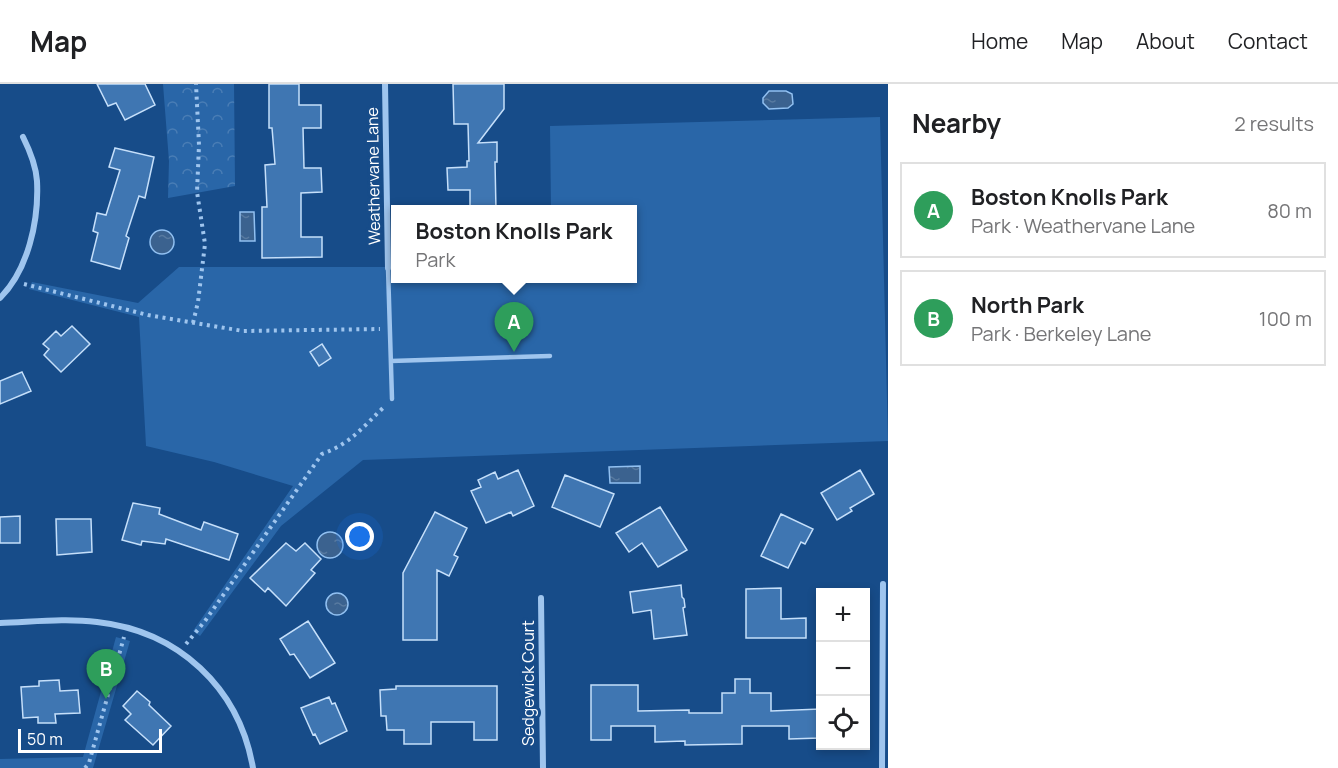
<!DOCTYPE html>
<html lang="en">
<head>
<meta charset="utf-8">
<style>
	:root { --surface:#fff; --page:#f2f2f2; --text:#202124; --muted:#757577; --line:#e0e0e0; --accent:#846e3d }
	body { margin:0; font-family:Manrope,sans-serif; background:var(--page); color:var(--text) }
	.controls { position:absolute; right:18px; bottom:18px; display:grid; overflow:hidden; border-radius:0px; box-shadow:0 3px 9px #0003 }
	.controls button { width:54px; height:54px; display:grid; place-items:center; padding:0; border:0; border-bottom:2px solid var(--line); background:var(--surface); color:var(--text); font:30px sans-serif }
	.scale { position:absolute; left:18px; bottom:15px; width:144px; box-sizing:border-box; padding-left:6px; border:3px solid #fff; border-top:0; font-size:16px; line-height:21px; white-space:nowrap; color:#fff; -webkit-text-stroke:4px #174c89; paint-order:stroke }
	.you { position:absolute; left:360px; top:453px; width:21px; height:21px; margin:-15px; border:4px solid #fff; border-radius:50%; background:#1a73e8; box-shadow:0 0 0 9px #1a73e833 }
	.badge { display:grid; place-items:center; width:39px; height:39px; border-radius:50%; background:var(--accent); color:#fff; font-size:20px; font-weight:700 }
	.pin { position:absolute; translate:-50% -50px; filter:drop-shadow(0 2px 3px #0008) }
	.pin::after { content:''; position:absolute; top:32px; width:21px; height:18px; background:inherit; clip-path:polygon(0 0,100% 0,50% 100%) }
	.popup { position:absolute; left:391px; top:121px; width:246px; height:78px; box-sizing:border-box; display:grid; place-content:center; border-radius:0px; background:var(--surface); filter:drop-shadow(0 2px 4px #0005); font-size:20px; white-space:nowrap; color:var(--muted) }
	.popup b { font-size:22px; color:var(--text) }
	.popup::after { content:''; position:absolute; left:50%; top:100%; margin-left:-12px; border:12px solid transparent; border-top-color:var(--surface) }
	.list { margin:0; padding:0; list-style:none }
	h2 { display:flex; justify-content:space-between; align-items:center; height:78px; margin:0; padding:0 24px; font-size:26px }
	h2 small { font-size:20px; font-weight:400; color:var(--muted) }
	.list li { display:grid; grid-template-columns:39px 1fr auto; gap:18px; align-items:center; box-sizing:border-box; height:96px; margin:0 12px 12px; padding:0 12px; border:2px solid var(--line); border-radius:0px }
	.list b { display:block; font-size:22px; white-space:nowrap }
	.list p { margin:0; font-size:20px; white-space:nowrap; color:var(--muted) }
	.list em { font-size:20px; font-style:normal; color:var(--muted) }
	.icon { flex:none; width:33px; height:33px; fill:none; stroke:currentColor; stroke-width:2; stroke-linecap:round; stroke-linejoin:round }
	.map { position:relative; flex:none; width:888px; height:684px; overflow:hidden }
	header { display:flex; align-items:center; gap:36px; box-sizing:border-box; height:84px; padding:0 30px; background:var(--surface); border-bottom:2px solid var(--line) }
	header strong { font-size:28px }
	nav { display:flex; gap:33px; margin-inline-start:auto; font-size:21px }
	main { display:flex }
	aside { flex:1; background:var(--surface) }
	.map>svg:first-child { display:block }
	.green { fill:#2966a8 }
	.forest { fill:url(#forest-crowns) }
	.water { fill:url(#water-ripples); stroke:#91c0f1; stroke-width:1.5 }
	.building { fill:#3f76b2; stroke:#c5dffa; stroke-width:1.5 }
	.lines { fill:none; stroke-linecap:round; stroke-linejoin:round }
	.path { stroke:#9fc5ee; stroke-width:4; stroke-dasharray:3 4.5; stroke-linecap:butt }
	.lane { stroke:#9fc5ee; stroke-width:4.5 }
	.street { stroke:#9fc5ee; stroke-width:6 }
	.labels { text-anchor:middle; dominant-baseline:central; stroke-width:6; stroke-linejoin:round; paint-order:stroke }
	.street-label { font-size:16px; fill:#fff; stroke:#174c89 }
</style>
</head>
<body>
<header>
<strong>Map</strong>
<nav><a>Home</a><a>Map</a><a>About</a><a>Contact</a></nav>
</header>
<main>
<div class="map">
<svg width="888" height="684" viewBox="0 0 888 684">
	<defs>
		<pattern id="forest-crowns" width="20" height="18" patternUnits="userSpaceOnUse" patternTransform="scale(1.5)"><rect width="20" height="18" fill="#2966a8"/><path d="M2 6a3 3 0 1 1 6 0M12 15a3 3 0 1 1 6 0" fill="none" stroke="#497db5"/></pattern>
		<pattern id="water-ripples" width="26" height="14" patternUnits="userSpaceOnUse" patternTransform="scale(1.5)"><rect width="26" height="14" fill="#3b628f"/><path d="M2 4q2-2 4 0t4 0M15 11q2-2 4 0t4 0" fill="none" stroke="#587aa0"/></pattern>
	</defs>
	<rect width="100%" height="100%" fill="#174c89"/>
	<path class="green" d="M 880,33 L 888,357 L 363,376 L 281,442 L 200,552 L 193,547 L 293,402 L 214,378 L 146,362 L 139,233 L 29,205 L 32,198 L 138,219 L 179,183 L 395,183 L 396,194 L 632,194 L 632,125 L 551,125 L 550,42 Z
		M 116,553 L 130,557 L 93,684 L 0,684 L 0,675 L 83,673 Z"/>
	<path class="forest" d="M 163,0 L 234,0 L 235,102 L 168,114 L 169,77 Z"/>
	<path class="water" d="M 769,7 L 786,7 L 792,10 L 793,20 L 788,24 L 769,25 L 763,19 L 763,14 Z
		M 240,128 L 254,128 L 255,157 L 240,157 Z
		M150 158a12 12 0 1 1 24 0a12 12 0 1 1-24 0Z
		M 640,382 L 640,399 L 610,399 L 609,383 Z
		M317 461a13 13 0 1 1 26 0a13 13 0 1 1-26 0Z
		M326 520a11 11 0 1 1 22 0a11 11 0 1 1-22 0Z"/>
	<path class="building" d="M 97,0 L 145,0 L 155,21 L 125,36 L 116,19 L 108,22 Z
		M 269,0 L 299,0 L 299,21 L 321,21 L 321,44 L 303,44 L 304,84 L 321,84 L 322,108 L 301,109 L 301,153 L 322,153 L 322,173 L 262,174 L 262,123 L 267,123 L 265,81 L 275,80 L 272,44 L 269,44 Z
		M 453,0 L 504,0 L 504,25 L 478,59 L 497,58 L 497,78 L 495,78 L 496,126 L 470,126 L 470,106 L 448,106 L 447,84 L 467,83 L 467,77 L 469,77 L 468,40 L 454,40 Z
		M 115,64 L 154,73 L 145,114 L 139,112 L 126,152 L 129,154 L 120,185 L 91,177 L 98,149 L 93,147 L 97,129 L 106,131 L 120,86 L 109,83 Z
		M 72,242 L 90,260 L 61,288 L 44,271 L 49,265 L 43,260 L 56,247 L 61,252 Z
		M 322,260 L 331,274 L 319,282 L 310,268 Z
		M 22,288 L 31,307 L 0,320 L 0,297 Z
		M 518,386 L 534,422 L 513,432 L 511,428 L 486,439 L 471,407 L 481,403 L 478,396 L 495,388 L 498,395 Z
		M 860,386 L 874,410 L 850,424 L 852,427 L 837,436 L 821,409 Z
		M 565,391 L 614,410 L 600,443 L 552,423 Z
		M 133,419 L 160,424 L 159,430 L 201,446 L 204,438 L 238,450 L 229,476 L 166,455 L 165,460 L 142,457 L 141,461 L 122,456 Z
		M 660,423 L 687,466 L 658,483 L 642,459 L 629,468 L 616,449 Z
		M 435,428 L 467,444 L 454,471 L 458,473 L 449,492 L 437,486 L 437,556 L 403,556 L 403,489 Z
		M 781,430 L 813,445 L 805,460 L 801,458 L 788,484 L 761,472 Z
		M 20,432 L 20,459 L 0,459 L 0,433 Z
		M 56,435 L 91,435 L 92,468 L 57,471 Z
		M 286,459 L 296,467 L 305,459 L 321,475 L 311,486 L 315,489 L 286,522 L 268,504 L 265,508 L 250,494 Z
		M 681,501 L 682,513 L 684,515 L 685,523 L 683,524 L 687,551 L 654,555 L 651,526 L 633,529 L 630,508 Z
		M 781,504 L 781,535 L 806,534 L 806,554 L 746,554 L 746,505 Z
		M 308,537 L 335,579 L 310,594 L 294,570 L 290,571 L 280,555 Z
		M 735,595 L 750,595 L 750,609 L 771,609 L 771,627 L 820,625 L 820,654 L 789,655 L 789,642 L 742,642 L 742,660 L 685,661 L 685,657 L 655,658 L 655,642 L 611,642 L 611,656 L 591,656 L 591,601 L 638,601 L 638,627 L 689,626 L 689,629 L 722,629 L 722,609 L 735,609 Z
		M 59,596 L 60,607 L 78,606 L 80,629 L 55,630 L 56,639 L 38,639 L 38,633 L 23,634 L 21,603 L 39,602 L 39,597 Z
		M 396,602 L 497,602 L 497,656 L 474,656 L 474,638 L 431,638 L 431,660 L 404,660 L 404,646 L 387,646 L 386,632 L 381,632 L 380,606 L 396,605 Z
		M 137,607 L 150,618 L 149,621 L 171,642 L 153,661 L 125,636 L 131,630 L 123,622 Z
		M 329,613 L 332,620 L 335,619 L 347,647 L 320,660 L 315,650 L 313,651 L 301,624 Z"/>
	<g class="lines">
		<path class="path" d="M 24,200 L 148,231 L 243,247 L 380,245
			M 193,239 L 198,218 L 205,160 L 197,108 L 199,61 L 196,0
			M 186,560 L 205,537 L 322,370 C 350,360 363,343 384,323
			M 85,684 L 89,679 L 124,553"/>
		<path class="lane" d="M 388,184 L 392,315
			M 391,277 L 550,272"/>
		<path class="street" d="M 385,0 L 388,184
			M 0,214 C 28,186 39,137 37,97 C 36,82 30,67 23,53
			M 541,514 L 543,684
			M 0,539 C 32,538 65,534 97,538 C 178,547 239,603 253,684
			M 882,684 L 883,500"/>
	</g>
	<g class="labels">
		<g class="street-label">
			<text transform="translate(373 92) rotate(-91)">Weathervane Lane</text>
			<text transform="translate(528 599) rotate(-90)">Sedgewick Court</text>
		</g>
	</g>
</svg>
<div class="controls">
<button>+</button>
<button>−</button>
<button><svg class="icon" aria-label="locate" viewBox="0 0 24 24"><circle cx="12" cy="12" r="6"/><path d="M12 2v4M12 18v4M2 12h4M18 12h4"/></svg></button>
</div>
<div class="scale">50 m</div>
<div class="you"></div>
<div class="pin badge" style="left:514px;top:268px;background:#2e9e5b">A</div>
<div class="popup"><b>Boston Knolls Park</b>Park</div>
<div class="pin badge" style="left:106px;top:615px;background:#2e9e5b">B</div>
</div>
<aside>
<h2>Nearby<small>2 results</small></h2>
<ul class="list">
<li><span class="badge" style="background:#2e9e5b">A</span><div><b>Boston Knolls Park</b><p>Park · Weathervane Lane</p></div><em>80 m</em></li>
<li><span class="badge" style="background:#2e9e5b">B</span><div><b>North Park</b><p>Park · Berkeley Lane</p></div><em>100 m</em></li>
</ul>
</aside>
</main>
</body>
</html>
